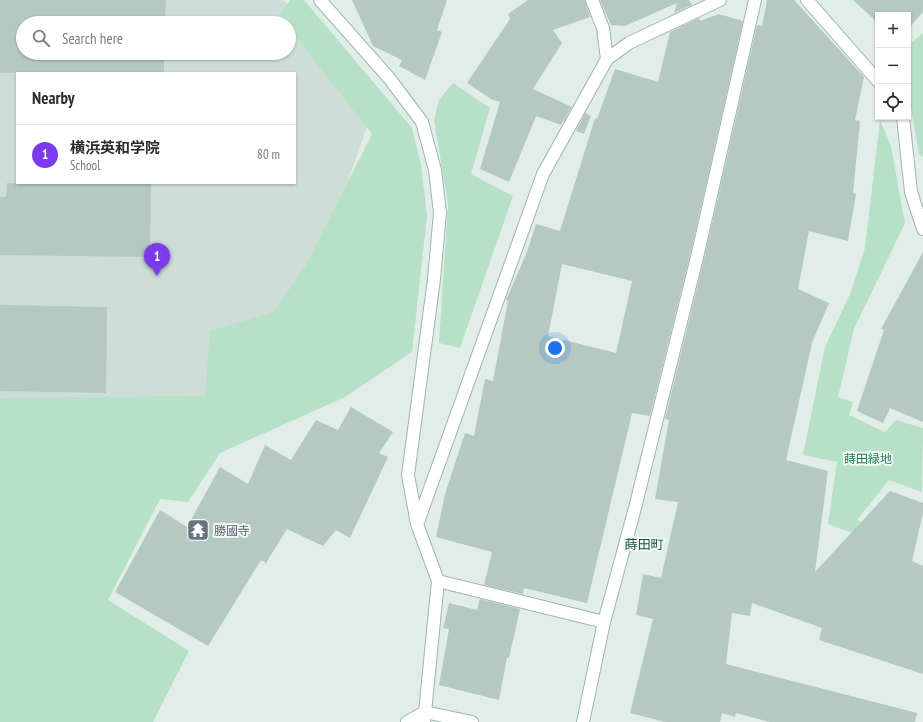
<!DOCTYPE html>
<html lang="en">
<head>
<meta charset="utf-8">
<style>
	:root { --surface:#fff; --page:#f7f7f7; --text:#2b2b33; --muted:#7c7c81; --line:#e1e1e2; --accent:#7c3aed }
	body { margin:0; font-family:"PT Sans Narrow","Noto Sans JP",sans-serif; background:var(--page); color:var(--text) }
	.controls { position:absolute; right:12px; top:12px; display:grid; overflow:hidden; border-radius:0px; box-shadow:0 1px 3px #0004 }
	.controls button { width:36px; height:36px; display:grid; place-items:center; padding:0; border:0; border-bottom:1px solid var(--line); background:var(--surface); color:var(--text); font:20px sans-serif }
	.you { position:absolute; left:555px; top:348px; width:14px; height:14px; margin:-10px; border:3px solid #fff; border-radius:50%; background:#1a73e8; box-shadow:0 0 0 6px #1a73e833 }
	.badge { display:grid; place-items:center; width:26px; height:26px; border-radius:50%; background:var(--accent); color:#fff; font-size:13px; font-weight:700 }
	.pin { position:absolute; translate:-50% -33px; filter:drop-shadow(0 1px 2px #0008) }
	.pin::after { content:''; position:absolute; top:21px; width:14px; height:12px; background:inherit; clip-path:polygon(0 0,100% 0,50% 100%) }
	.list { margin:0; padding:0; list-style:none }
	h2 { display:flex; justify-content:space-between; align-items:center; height:52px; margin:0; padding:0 16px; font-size:17px }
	h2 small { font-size:13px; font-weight:400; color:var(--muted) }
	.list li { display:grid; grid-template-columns:26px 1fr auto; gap:12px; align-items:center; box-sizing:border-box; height:60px; padding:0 16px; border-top:1px solid var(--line) }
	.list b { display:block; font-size:15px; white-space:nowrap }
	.list p { margin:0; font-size:13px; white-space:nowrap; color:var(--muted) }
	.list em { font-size:13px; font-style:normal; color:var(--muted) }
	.icon { flex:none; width:22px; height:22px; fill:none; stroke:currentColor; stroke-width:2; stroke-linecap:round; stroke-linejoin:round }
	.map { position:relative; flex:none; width:923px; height:722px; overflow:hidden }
	.search { position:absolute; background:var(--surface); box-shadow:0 1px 3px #0004; left:16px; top:16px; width:280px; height:44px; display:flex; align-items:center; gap:10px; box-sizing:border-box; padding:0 14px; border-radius:22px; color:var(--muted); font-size:15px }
	.panel { position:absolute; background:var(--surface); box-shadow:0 1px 3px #0004; left:16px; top:72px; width:280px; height:112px; border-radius:0px }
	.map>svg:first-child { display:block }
	.built { fill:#ceddd8; fill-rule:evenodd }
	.green { fill:#b7e1c6 }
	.building { fill:#b5c8c2; fill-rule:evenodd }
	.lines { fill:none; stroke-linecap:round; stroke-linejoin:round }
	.minor-casing { stroke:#a2b5b1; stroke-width:14 }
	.tertiary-casing { stroke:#a2b5b1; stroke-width:14 }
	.minor { stroke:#fff; stroke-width:12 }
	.tertiary { stroke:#fff; stroke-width:12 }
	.labels { text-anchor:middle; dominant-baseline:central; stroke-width:4; stroke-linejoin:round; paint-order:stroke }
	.park-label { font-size:12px; fill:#257b4f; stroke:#f1f9f6 }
	.worship-label { font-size:12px; fill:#5b616d; stroke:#f1f9f6; text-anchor:start }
	.neighbourhood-label { font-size:13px; fill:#19544b; stroke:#f1f9f6 }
</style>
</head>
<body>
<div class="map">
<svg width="923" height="722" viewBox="0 0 923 722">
	<rect width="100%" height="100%" fill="#e0ede9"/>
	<path class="built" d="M 0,0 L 283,0 L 376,102 L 281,369 L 195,407 L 0,407 ZM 23,23 L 289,23 L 289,53 L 23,53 ZM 17,73 L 295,73 L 295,183 L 17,183 Z"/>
	<path class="green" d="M 290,0 L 304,0 L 412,128 L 421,164 L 427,216 L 412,352 L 345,397 L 220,453 L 188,502 L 160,499 L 108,600 L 189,651 L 153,722 L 0,722 L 0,398 L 205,396 L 210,331 L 274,312 L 306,265 L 372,134 L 289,28 L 289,23 L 286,23 L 280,15 Z
		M 923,33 L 923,157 L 919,154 L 911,107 L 908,103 L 908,46 Z
		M 453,83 L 490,108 L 471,174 L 513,196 L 460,348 L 439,343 L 448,204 L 434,120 L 439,100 Z
		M 880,120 L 891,146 L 905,223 L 854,329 L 838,397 L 853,402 L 849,415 L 885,432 L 896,420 L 923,428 L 922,492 L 889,480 L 857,520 L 884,536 L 883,544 L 828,524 L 837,462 L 803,455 L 825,347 L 850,294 L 865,248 Z"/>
	<path class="building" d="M 0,0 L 166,0 L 165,23 L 23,23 L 23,53 L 164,53 L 164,73 L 0,73 Z
		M 352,0 L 447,0 L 437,30 L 442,32 L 425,80 L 399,66 L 402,60 L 373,46 Z
		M 528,0 L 585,0 L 590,17 L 553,30 L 562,43 L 533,89 L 572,107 L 561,125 L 536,116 L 509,182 L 480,169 L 500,102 L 491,99 L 467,83 L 510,19 L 508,14 Z
		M 600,0 L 689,0 L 692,5 L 674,13 L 677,3 L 625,26 L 611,25 Z
		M 767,0 L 794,0 L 864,77 L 855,120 L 860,121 L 853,193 L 856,194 L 848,241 L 809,231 L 798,289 L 829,303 L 812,343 L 786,460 L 828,471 L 815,572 L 890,491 L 923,503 L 923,513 L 912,561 L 923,566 L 923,674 L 819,640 L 822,628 L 752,603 L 750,616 L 732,613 L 726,664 L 917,713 L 915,722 L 770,722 L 736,713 L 735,717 L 722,713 L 720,722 L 665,722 L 630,713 L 653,619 L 636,615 L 643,574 L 661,578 L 678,502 L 655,499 L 669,420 L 665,419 L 705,255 L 757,25 L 762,26 Z
		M 853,0 L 923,0 L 923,12 L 908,29 L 908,15 L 878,15 L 878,23 Z
		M 719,14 L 743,21 L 691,251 L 650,416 L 632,413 L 587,603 L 524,588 L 523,594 L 484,585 L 492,552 L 436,537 L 445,494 L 465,433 L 474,436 L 485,379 L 493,381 L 508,301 L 506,300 L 527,252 L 536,224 L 560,231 L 595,118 L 597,119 L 615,69 L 658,82 L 670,32 L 699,18 L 700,21 ZM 562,264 L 632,281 L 616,353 L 548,336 Z
		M 585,113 L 591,116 L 584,134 L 576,131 Z
		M 7,183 L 151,183 L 150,257 L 0,255 L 0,197 L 6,197 Z
		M 923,252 L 923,422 L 890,408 L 883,423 L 857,411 L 884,330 L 881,329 Z
		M 0,305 L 107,307 L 106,393 L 0,391 Z
		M 351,407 L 393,432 L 379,453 L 388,457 L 350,538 L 336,530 L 323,546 L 287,529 L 266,563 L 261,560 L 208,646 L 115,592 L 160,510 L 187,527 L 220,467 L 248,484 L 265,445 L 291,460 L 316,420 L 338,430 Z
		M 480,599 L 520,609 L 509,658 L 507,658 L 499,700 L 439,685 L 449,629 L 443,628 L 449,603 L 477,610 Z"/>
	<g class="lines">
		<g class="minor-casing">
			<path id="minor" d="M 320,0 L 389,78 L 422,122 L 435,170 L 440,213 L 434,279 L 408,475 L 417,524 L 438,581 L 424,722
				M 807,0 L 878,81
				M 607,59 L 629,43 L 720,0
				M 903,117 L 911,192 L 923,229
				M 418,522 L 543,174 L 607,59 L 603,28 L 592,0
				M 438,581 L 604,622
				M 425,712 L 472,722
				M 583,722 L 604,622 L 635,508 L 698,253 L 755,0"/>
		</g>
		<g class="tertiary-casing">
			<path id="tertiary" d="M 407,722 L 425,712"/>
		</g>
		<use href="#minor" class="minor"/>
		<use href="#tertiary" class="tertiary"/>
	</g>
	<defs>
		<g id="temple-square" transform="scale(1.15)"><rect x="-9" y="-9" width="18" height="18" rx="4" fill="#6b7280" stroke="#f1f9f6"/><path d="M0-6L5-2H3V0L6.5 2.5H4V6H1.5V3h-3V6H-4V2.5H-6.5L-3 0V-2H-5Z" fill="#fff"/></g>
	</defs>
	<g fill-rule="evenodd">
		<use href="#temple-square" x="198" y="530"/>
	</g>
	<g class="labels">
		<g class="park-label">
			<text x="868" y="458">蒔田緑地</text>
		</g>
		<g class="worship-label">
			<text x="214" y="530">勝國寺</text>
		</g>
		<g class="neighbourhood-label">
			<text x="644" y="544">蒔田町</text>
		</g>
	</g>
</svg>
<div class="controls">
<button>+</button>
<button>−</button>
<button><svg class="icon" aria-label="locate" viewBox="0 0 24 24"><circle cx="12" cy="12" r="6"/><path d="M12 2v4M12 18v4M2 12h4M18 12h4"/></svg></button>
</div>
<div class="you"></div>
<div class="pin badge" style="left:157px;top:276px">1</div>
<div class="search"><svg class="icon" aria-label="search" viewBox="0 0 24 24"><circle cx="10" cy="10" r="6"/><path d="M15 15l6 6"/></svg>Search here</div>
<section class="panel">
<h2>Nearby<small></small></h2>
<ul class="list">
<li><span class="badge">1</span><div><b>横浜英和学院</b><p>School</p></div><em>80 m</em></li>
</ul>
</section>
</div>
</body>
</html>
